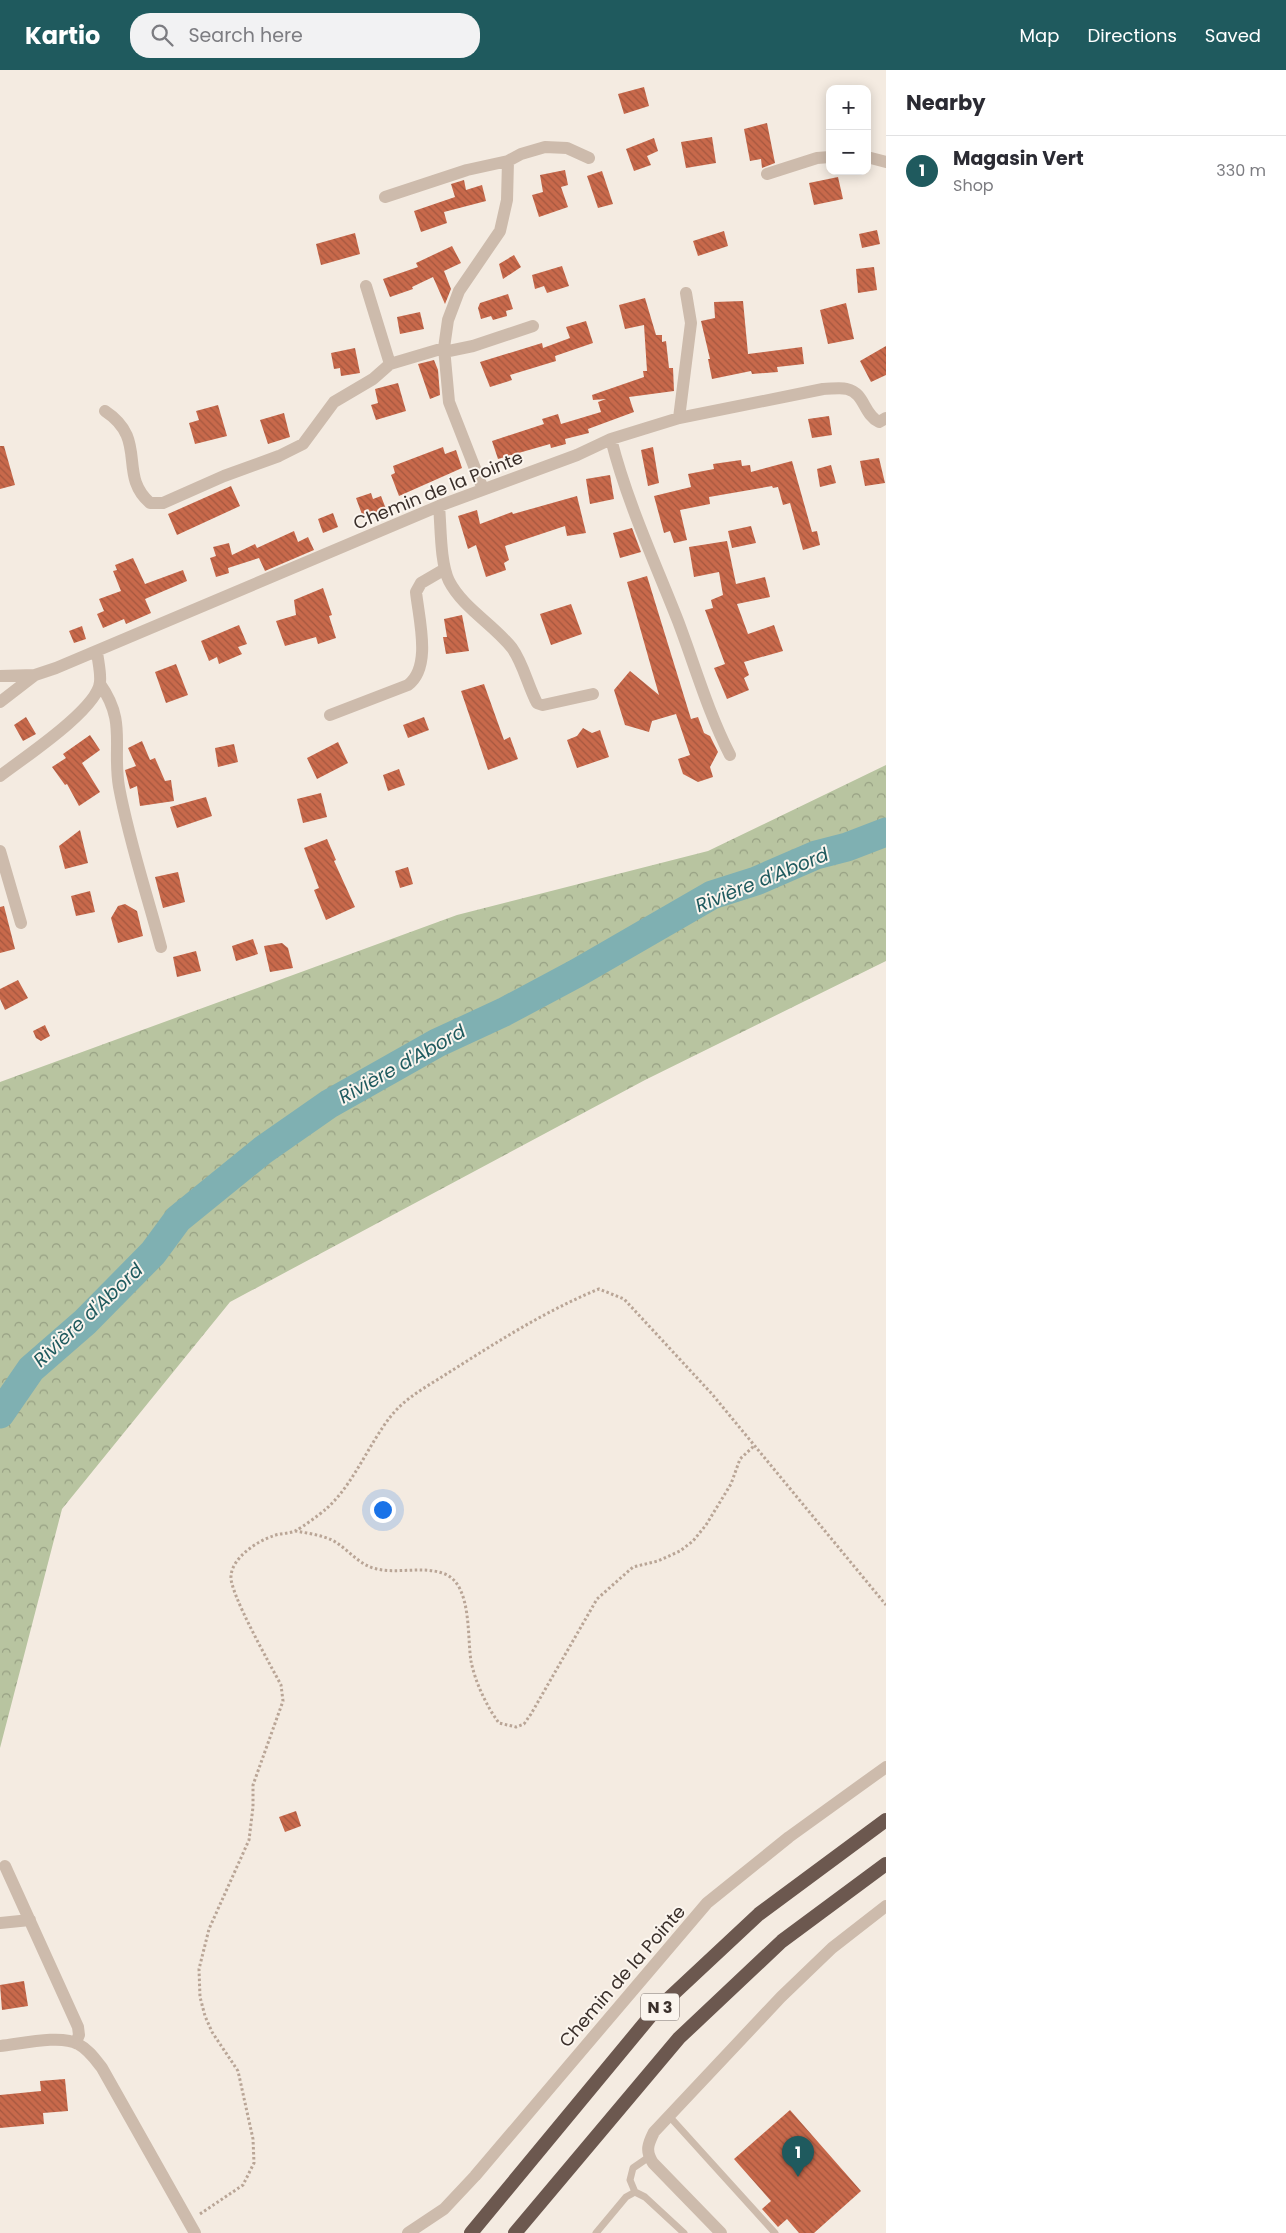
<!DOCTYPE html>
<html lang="en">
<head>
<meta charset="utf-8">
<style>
	:root { --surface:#fff; --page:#f2f2f3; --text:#2b2b33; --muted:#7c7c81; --line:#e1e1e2; --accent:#1f5a5e }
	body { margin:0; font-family:Poppins,sans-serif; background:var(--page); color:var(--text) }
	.controls { position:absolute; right:15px; top:15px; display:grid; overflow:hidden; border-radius:10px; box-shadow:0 2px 12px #0003 }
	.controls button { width:45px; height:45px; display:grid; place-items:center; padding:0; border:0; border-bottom:1px solid var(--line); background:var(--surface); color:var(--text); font:25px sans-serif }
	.you { position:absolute; left:382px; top:1439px; width:18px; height:18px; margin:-12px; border:4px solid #fff; border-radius:50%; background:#1a73e8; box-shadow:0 0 0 8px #1a73e833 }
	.badge { display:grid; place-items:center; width:32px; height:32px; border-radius:50%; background:var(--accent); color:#fff; font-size:16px; font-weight:700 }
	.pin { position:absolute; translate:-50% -41px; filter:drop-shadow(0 1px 2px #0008) }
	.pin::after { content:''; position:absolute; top:26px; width:18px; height:15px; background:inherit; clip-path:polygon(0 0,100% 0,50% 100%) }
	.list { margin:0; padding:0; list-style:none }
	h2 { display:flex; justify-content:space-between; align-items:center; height:65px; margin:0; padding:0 20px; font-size:21px }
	h2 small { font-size:16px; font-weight:400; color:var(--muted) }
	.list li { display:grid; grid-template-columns:32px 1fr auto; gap:15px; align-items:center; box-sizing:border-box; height:70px; padding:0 20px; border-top:1px solid var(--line) }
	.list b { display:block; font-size:19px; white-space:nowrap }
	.list p { margin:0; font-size:16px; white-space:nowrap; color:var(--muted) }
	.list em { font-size:16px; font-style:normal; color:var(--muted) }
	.icon { flex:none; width:28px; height:28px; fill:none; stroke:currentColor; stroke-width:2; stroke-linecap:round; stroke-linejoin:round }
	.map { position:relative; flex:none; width:886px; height:2163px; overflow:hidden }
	header { display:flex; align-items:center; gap:30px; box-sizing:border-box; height:70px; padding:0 25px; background:var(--accent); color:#fff }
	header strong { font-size:24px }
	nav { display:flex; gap:28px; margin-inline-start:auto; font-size:18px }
	.search { width:350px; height:45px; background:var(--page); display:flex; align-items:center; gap:12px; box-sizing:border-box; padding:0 18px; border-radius:20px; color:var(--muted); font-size:19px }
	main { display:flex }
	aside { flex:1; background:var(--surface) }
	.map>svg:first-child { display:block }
	.forest { fill:url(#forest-crowns) }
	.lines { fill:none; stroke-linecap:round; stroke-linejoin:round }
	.river { stroke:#7fb0b2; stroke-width:29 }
	.building { fill:url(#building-back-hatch) }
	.path { stroke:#b9a596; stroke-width:3; stroke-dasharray:2.5 2.5; stroke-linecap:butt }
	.service { stroke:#cdbbac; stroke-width:7 }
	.minor { stroke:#cdbbac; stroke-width:12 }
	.tertiary { stroke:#cdbbac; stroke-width:12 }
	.trunk { stroke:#6c584f; stroke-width:14 }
	.labels { text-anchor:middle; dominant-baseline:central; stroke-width:4; stroke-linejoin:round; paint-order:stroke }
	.shield { fill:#fbf5ee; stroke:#756b66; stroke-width:1 }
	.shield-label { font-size:16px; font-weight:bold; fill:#3b302b }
	.street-label { font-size:18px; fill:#3b302b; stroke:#fbf5ee }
	.water-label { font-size:19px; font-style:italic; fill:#1f5a5e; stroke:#fbf5ee }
</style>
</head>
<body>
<header>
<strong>Kartio</strong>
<div class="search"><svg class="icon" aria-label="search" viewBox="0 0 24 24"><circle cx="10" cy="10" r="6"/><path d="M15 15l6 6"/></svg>Search here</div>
<nav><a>Map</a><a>Directions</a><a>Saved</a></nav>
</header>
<main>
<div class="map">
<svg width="886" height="2163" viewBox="0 0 886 2163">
	<defs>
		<pattern id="forest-crowns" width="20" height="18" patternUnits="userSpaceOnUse" patternTransform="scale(1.25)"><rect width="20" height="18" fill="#b8c4a0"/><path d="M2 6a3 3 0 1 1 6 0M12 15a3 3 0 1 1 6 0" fill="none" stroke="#97a083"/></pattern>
		<pattern id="building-back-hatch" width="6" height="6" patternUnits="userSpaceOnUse" patternTransform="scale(1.25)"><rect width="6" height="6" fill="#c8694b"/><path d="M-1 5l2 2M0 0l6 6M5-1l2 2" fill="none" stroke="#a4573f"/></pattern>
	</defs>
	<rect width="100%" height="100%" fill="#f4ebe1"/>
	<path class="forest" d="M 886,695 L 886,891 L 645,1010 L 230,1232 L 62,1439 L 0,1678 L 0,1012 L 457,845 L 708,781 Z"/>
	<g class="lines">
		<path class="river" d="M 0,1344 L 31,1299 L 85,1252 L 153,1183 L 178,1149 L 263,1080 L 329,1034 L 437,973 L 504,942 L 577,903 L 712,825 L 756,811 L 816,785 L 847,777 L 886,762"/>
	</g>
	<path class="building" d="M 644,17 L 649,36 L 624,44 L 618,24 Z
		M 767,53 L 775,93 L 762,98 L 761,89 L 750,91 L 744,59 Z
		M 712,67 L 716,93 L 686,98 L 681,72 Z
		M 654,68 L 658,81 L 647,86 L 651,95 L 634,101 L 626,79 Z
		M 565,100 L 568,115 L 561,117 L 568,137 L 539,147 L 532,125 L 543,122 L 540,105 Z
		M 602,101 L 613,134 L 598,138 L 587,106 Z
		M 838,107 L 843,129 L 814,135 L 809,113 Z
		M 464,110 L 466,120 L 482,115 L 486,131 L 444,142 L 447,153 L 421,162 L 414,141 L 455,127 L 451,114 Z
		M 877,160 L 880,174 L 862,178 L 859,164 Z
		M 724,161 L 728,176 L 698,186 L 693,171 Z
		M 355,163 L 360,184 L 321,195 L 316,174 Z
		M 452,176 L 461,193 L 444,201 L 451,219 L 445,234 L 433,207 L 412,217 L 413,219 L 390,227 L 383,209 L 418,197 L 416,193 Z
		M 514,185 L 521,197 L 503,209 L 499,194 Z
		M 562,196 L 569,216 L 547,223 L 544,216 L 535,219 L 532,205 Z
		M 874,197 L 877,220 L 858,223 L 856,199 Z
		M 508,224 L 513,239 L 506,241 L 507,246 L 493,250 L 491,246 L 481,249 L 478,238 L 480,233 Z
		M 645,228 L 656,265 L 662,265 L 662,272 L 666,271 L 669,298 L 673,298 L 674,321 L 629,327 L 634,342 L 588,359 L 589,363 L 565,369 L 566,374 L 551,378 L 550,374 L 498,389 L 492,371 L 544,354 L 542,349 L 558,344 L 561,354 L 601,342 L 598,332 L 606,329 L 593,330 L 592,325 L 644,307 L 643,301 L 647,301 L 644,255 L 625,259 L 619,235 Z
		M 743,231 L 748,284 L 802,277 L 804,294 L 777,297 L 778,302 L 752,304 L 751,301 L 712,309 L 708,289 L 710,289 L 701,251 L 715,248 L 714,232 Z
		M 846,233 L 854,269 L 828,274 L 820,240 Z
		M 420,242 L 424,259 L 400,264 L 397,247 Z
		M 586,251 L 593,273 L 555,286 L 556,291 L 510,305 L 512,310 L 490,317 L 480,292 L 542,273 L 543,278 L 570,268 L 566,257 Z
		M 886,276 L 886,305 L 871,312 L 860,291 Z
		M 355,278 L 360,303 L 341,306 L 340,298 L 334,299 L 331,283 Z
		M 434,290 L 438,300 L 440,325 L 430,329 L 418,294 Z
		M 398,313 L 406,341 L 376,350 L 371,335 L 378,333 L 375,319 Z
		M 218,335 L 227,366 L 195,374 L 189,353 L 199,350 L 196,341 Z
		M 284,343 L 290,367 L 268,374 L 260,350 Z
		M 829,346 L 832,365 L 812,368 L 808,349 Z
		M 0,376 L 4,376 L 15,415 L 0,419 Z
		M 443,377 L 445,384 L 456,380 L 462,398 L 399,426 L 391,405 L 395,403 L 393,396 Z
		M 653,377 L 659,413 L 648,416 L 641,380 Z
		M 879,388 L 885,413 L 865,416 L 860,391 Z
		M 741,390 L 742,396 L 750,395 L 751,402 L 792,391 L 812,462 L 817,461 L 820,475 L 803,480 L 790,433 L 783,435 L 778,417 L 773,418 L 772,416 L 709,427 L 710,434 L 680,440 L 687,470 L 674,473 L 670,461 L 664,463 L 654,426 L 691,417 L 688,404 L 714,399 L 713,394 Z
		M 831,395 L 836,413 L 820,417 L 817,399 Z
		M 610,405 L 614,429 L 590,434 L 586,409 Z
		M 231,416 L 240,436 L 177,465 L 168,444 Z
		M 371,423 L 373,429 L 381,426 L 386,439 L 363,447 L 356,428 Z
		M 577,426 L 586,463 L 567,466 L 565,456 L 505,476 L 509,490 L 504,493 L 506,500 L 486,507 L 476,475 L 468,479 L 458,446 L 477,440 L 480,454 L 512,442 L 513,444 Z
		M 333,443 L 338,457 L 323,463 L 318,449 Z
		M 751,456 L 756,473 L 732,478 L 728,461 Z
		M 632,458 L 641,482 L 620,488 L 613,463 Z
		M 294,461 L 298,472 L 308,467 L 314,480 L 265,501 L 259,488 L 228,498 L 229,503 L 216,507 L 210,488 L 216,486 L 213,477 L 229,473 L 232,485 L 255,474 L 257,478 Z
		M 727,471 L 736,514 L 765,507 L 770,527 L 737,534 L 748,564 L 774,555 L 783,581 L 744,592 L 749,605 L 744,608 L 749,620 L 727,629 L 714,598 L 725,594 L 705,540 L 713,538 L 711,530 L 723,525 L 719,502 L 694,507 L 689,477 Z
		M 133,488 L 145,514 L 183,500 L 187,511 L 145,529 L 151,543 L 126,554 L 124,549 L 103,558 L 97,544 L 104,541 L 99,529 L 121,521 L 113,501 L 117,500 L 115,495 Z
		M 647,506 L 691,649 L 698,647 L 704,663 L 710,666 L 718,682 L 710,697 L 713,707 L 698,712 L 683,704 L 678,689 L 690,685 L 676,644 L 652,651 L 649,662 L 625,655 L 614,620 L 630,601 L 659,625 L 627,512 Z
		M 323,518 L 332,545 L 329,546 L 336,568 L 318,574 L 316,567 L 285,576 L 276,551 L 296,545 L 294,530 Z
		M 571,534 L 582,564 L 551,575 L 540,544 Z
		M 462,545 L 469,581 L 446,584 L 443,567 L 447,567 L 444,549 Z
		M 239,555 L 247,574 L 238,577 L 242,584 L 219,594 L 217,587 L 209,591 L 201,571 Z
		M 82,556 L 86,569 L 74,573 L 69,561 Z
		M 176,594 L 188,625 L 166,633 L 155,602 Z
		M 484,614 L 504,670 L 510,667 L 518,689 L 488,700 L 461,621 Z
		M 26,647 L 36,664 L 23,671 L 14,655 Z
		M 424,647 L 429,660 L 408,668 L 403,655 Z
		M 583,658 L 592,663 L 600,660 L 609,687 L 577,698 L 567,670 L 577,666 Z
		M 90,665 L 100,680 L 82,693 L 100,722 L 79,736 L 67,714 L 65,715 L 52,697 L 66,688 L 63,684 Z
		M 142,671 L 150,690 L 155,688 L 165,711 L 171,710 L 174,731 L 140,736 L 137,716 L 130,719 L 125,700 L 136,696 L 128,678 Z
		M 338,672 L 348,693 L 317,709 L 307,688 Z
		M 234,674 L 238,692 L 218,697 L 215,678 Z
		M 399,699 L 405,715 L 388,721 L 383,705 Z
		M 321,723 L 327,747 L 303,753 L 297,729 Z
		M 206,727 L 212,746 L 177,758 L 170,737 Z
		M 80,760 L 88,793 L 65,799 L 59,776 Z
		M 327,769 L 336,790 L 334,791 L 355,837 L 326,850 L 314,820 L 319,818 L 304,778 Z
		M 408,797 L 413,814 L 400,818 L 395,801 Z
		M 178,802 L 185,832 L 163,838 L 155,807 Z
		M 90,821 L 95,842 L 76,846 L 71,826 Z
		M 125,834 L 137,841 L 143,866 L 118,873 L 111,848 L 118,836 Z
		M 4,836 L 15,879 L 0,883 L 0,837 Z
		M 253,869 L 258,884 L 236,891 L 232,876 Z
		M 282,873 L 288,878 L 293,898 L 270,902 L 264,876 Z
		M 196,881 L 201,901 L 177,907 L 173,887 Z
		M 18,910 L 28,928 L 5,940 L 0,929 L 0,919 Z
		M 45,955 L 50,966 L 41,971 L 36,968 L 33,961 Z
		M 296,1741 L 301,1756 L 285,1762 L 279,1747 Z
		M 24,1911 L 28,1936 L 2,1940 L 0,1915 Z
		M 65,2009 L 68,2041 L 43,2043 L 44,2054 L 0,2058 L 0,2025 L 41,2021 L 40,2011 Z
		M 790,2040 L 861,2121 L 814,2163 L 799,2163 L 787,2149 L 778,2157 L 762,2139 L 771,2131 L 734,2089 Z"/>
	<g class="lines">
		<path class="path" d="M 295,1461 C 307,1463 321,1465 332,1470 C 347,1478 357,1493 373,1498 C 396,1505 422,1495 445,1504 C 472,1515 467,1567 471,1591 C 475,1612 487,1637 499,1653 L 516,1657 L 524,1654 L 531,1644 L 597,1529 L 633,1497 L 658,1491 L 680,1481 L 693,1471 L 706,1455 L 731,1414 L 740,1389 L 755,1375
			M 200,2144 L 243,2115 L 254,2093 L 253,2069 L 238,2001 L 212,1962 L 205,1946 L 200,1927 L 199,1899 L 209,1859 L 249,1770 L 253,1737 L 253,1715 L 283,1631 L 281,1615 C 271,1596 229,1522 231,1506 C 232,1488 257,1471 273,1466 C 280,1463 288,1464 295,1461 C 303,1457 319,1445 326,1439 C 354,1414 368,1375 391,1346 C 406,1327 428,1316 448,1303 C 497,1272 545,1241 599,1219 L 624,1229 L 712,1324 L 886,1535"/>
		<path class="service" d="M 669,2046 L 775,2163
			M 635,2122 L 645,2127 L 684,2163
			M 596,2163 L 626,2127 L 635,2122 L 630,2110 L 633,2098 L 649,2087"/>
		<path class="minor" d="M 867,87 L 886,92
			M 767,104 L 817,88 L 830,87
			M 385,127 L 467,100 L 508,91 L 521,84 L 545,77 L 567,78 L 589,88
			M 366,216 L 390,294 L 444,278
			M 444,282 L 473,276 L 533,256
			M 105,341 C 149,370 117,404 150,433 L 163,433 L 224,406 L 279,386 L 303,374 L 334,332 L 373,309 L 390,294
			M 679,348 L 691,253 L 686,223
			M 611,369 C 627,432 654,490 678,551 C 695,596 708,642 730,685
			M 483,419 L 449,332 L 444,278 L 448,250 L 459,221 L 500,161 L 507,130 L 508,91
			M 439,436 C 441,457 440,492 449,511 C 463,538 493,554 512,578 C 523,593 528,616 537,633 L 543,635 L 593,624
			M 0,606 L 35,605 L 56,598 L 439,436 L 577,385 L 611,369 L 679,348 L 823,319 C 831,319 840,317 847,319 C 865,323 863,344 879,352 L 886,348
			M 100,614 C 127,652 112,676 119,717 C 129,771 147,824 161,877
			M 0,632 L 35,605
			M 330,645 L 408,615 C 432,597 419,550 416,522 L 421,513 L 445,499
			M 0,706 C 22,689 98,639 100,612 C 101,603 98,591 97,582
			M 0,781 L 21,853
			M 5,1796 L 78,1957 L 79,1965 L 76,1972
			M 0,1853 L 30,1850
			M 408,2163 L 444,2139 L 475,2106 L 707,1833 L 789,1767 L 886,1697
			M 721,2163 L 653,2093 C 645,2081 648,2074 654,2062 L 781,1927 L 832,1878 L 886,1836"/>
		<path class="tertiary" d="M 0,1976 C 20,1974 61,1964 78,1974 C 88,1979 95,1989 102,1998 L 195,2163"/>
		<path class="trunk" d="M 471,2163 L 653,1943 L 759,1844 L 886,1750
			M 515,2163 L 679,1968 L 782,1871 L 886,1794"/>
	</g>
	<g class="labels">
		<rect class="shield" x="641" y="1923.5" width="38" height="27" rx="4"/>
		<g class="shield-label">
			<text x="660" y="1937">N 3</text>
		</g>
		<g class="street-label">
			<text transform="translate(438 420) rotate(-22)">Chemin de la Pointe</text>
			<text transform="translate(622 1906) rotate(-49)">Chemin de la Pointe</text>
		</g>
		<g class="water-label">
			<text transform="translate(762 810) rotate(-22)">Rivière d'Abord</text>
			<text transform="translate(402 994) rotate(-29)">Rivière d'Abord</text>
			<text transform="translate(88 1245) rotate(-43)">Rivière d'Abord</text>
		</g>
	</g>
</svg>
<div class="controls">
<button>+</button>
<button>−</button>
</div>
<div class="you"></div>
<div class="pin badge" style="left:798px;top:2107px">1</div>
</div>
<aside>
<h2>Nearby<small></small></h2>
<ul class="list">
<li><span class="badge">1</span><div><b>Magasin Vert</b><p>Shop</p></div><em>330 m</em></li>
</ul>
</aside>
</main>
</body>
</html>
